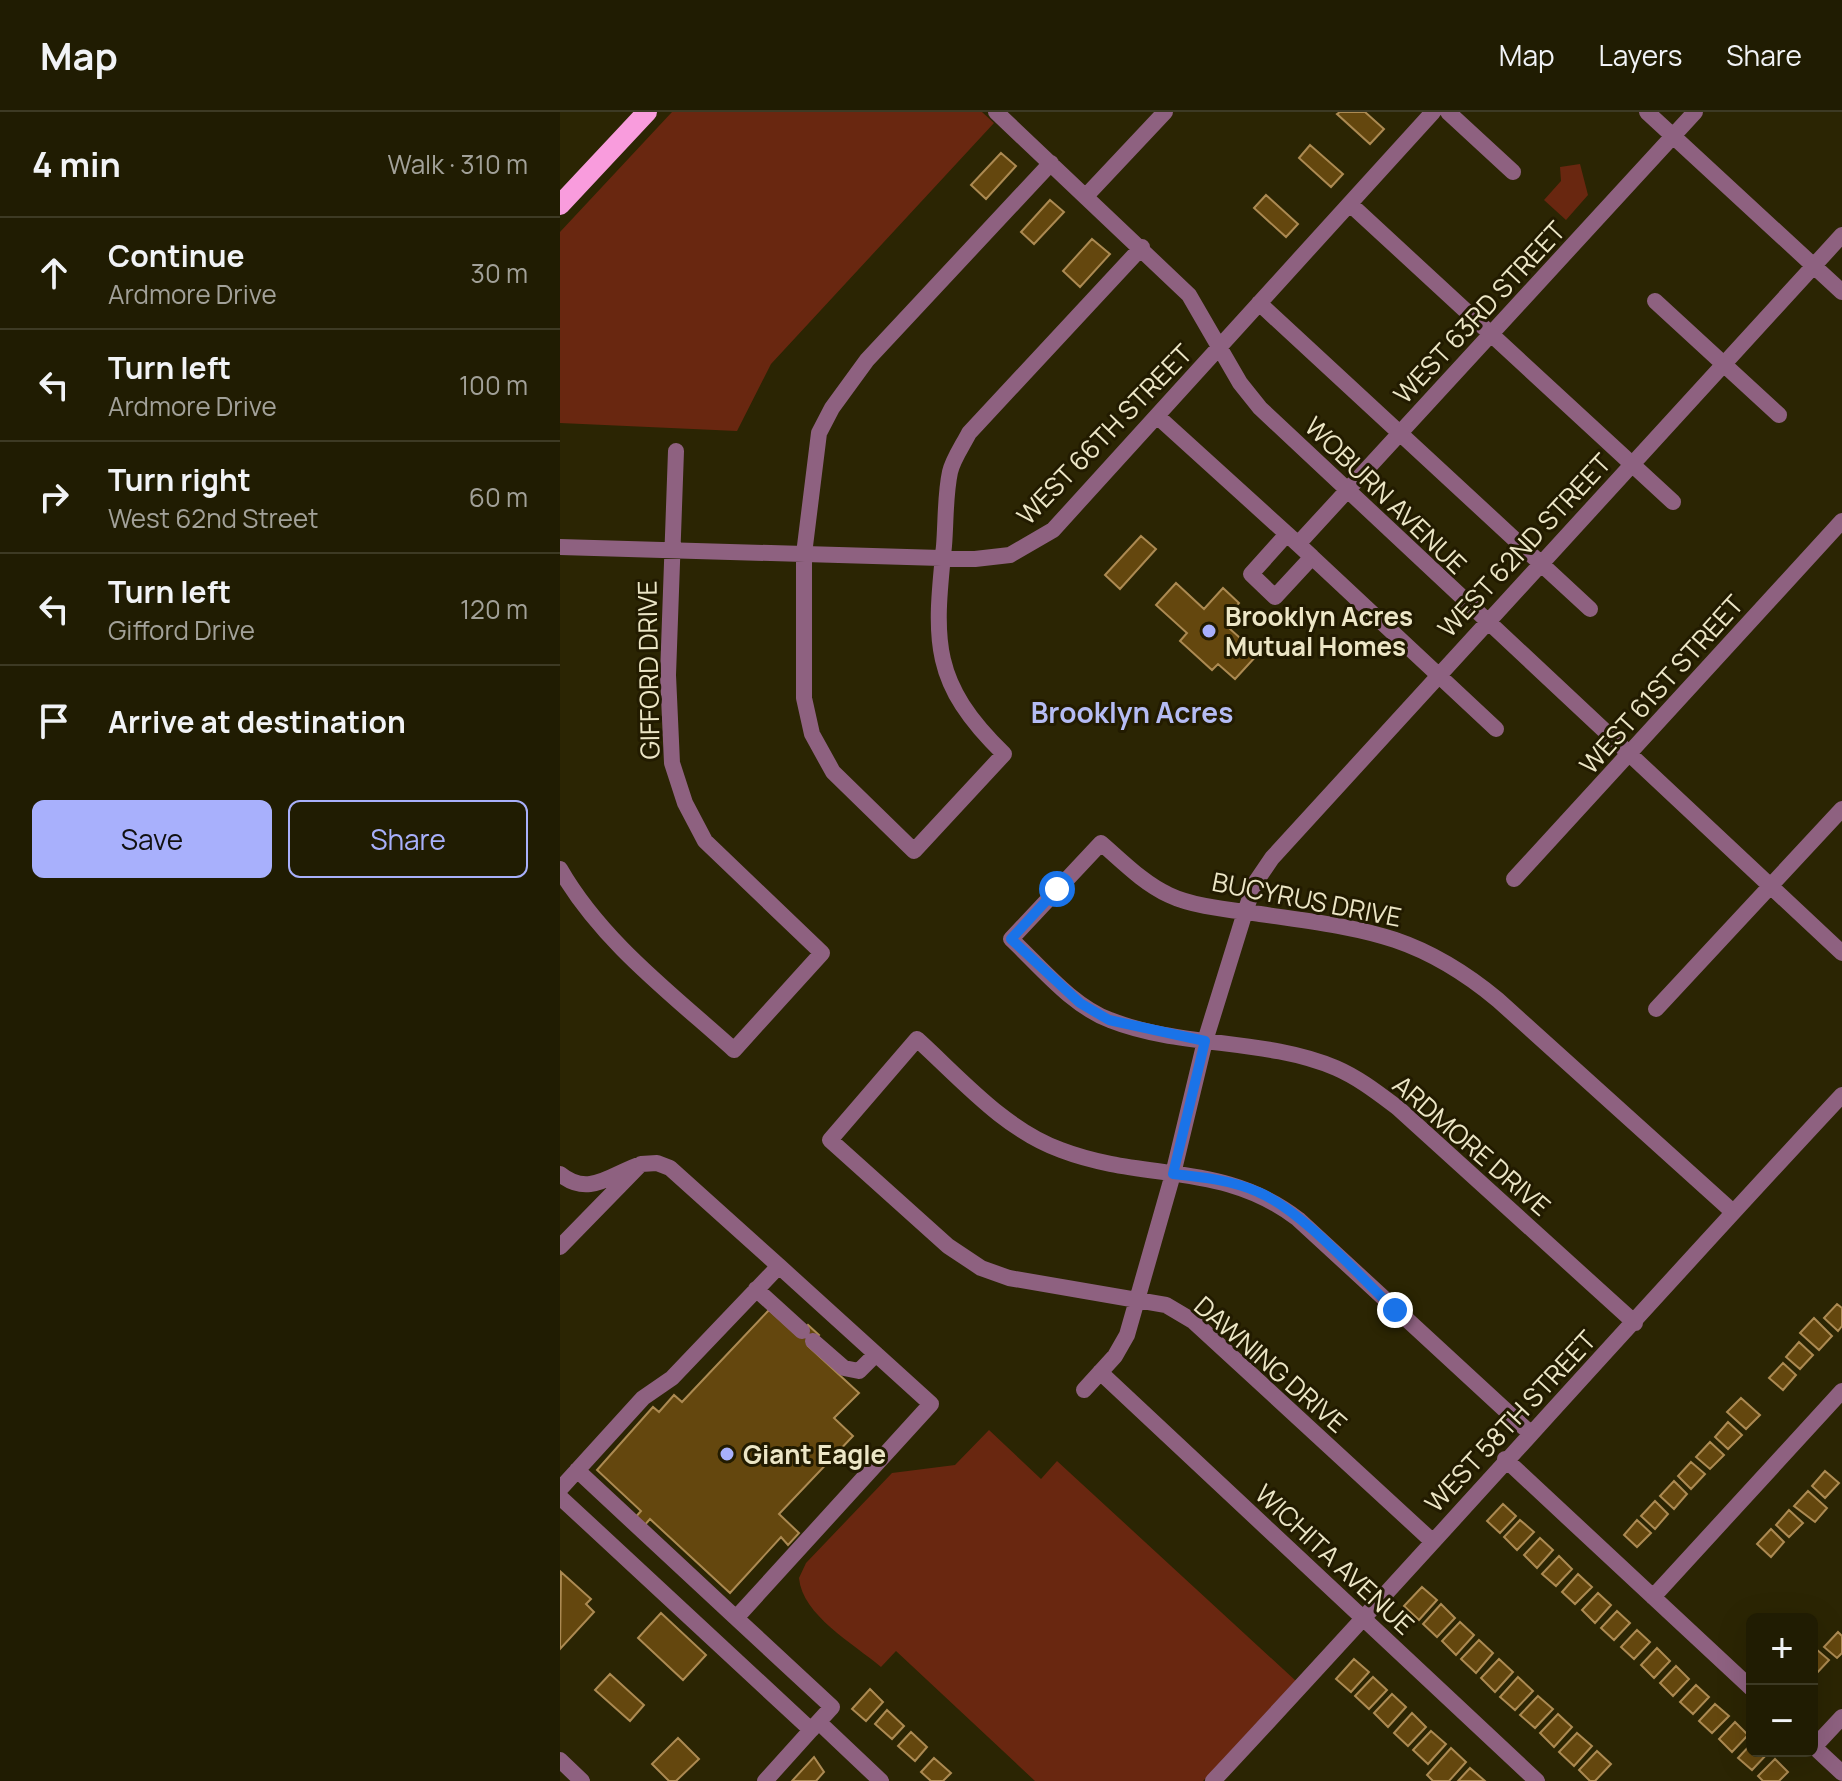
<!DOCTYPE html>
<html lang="en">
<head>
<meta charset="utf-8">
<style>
	:root { --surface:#201c02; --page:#2d2911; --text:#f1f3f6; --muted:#a2a199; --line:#3d3a24; --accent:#a8b0fc }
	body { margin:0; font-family:Manrope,sans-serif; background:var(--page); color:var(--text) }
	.controls { position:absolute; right:24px; bottom:24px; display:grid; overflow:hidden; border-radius:12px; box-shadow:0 8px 32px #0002 }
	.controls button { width:72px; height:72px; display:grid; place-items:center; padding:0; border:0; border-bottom:2px solid var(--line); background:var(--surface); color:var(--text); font:40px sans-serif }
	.stop { position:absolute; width:24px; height:24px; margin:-18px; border:6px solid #1a73e8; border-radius:50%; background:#fff }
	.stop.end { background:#1a73e8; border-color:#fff; box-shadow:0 2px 8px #0008 }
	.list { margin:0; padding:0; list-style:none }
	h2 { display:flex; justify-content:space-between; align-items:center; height:104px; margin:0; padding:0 32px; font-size:34px }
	h2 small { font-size:26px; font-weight:400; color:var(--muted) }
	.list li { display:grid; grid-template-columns:52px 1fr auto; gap:24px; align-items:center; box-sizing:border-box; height:112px; padding:0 32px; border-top:2px solid var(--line) }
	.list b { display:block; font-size:30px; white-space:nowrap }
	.list p { margin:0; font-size:26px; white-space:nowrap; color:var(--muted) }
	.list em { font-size:26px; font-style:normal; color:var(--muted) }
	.actions { display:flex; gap:16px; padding:24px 32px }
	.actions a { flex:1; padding:18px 0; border:2px solid var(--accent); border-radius:12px; text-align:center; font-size:28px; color:var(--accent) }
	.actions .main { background:var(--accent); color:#111 }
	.icon { flex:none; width:44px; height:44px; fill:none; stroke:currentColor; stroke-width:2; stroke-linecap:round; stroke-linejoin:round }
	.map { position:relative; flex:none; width:1282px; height:1669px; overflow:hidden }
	header { display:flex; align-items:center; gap:48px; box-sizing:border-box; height:112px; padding:0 40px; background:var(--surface); border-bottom:2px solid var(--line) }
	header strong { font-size:38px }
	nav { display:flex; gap:44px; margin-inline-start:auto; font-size:28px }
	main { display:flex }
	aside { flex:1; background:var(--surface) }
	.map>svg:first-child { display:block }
	.green { fill:#692710 }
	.building { fill:#64470e; stroke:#ac8a52; stroke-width:2 }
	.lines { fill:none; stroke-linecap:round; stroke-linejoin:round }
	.minor { stroke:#8e6180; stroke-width:16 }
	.major { stroke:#f99cdd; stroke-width:20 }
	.route { stroke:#1a73e8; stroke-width:10 }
	.poi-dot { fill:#a8b0fc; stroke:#221b00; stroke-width:3 }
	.labels { text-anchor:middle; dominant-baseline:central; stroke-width:6; stroke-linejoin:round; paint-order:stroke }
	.street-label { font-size:26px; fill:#ece6c6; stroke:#221b00 }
	.poi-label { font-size:26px; font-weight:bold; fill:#ece6c6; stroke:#221b00; text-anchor:start }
	.neighbourhood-label { font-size:28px; font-weight:bold; fill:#b5bcf4; stroke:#221b00 }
</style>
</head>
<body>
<header>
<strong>Map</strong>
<nav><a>Map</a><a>Layers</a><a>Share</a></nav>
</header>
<main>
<aside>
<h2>4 min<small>Walk · 310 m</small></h2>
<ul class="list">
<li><svg class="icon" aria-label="ahead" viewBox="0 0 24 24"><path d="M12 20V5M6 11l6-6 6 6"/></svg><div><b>Continue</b><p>Ardmore Drive</p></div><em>30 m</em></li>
<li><svg class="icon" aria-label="left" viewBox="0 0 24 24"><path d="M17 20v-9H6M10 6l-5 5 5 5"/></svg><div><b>Turn left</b><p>Ardmore Drive</p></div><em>100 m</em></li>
<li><svg class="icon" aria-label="right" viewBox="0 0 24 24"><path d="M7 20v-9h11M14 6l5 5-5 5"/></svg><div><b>Turn right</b><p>West 62nd Street</p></div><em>60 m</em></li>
<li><svg class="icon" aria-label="left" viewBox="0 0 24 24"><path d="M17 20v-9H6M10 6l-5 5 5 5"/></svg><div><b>Turn left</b><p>Gifford Drive</p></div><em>120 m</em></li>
<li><svg class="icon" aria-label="arrive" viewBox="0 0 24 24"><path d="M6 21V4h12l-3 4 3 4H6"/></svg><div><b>Arrive at destination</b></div></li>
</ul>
<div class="actions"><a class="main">Save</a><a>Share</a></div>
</aside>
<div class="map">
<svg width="1282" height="1669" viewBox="0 0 1282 1669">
	<rect width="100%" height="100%" fill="#2b2503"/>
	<path class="green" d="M 112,0 L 422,0 L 434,11 L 211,252 L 177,319 L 0,311 L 0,120 Z
		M 1020,52 L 1028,83 L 1006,108 L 984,88 L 1001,69 L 1000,55 Z
		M 429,1318 L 481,1367 L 497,1349 L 736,1569 L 643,1669 L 475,1669 L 336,1539 L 321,1555 C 294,1532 242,1503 239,1466 L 246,1451 L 332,1361 L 395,1353 Z"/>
	<path class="building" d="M 780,0 L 805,0 L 824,17 L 810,32 L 777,2 Z
		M 750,33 L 783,62 L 771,75 L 739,46 Z
		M 441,41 L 456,54 L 426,87 L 411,73 Z
		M 706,83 L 738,112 L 726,125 L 694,96 Z
		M 490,88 L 504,100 L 474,132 L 461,120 Z
		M 532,127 L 550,142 L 520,175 L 503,159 Z
		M 581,424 L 596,437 L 560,477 L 545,463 Z
		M 616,471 L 644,497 L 663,476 L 679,491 L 666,506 L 674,513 L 670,517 L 698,542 L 675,567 L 658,552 L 652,558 L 620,529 L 627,521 L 596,493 Z
		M 1277,1192 L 1282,1196 L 1282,1214 L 1278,1219 L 1264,1206 Z
		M 209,1198 L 238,1224 L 248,1213 L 259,1223 L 248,1234 L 299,1281 L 274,1306 L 293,1324 L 219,1402 L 239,1421 L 228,1433 L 221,1425 L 170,1481 L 90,1407 L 83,1415 L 74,1407 L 81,1399 L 37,1358 L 93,1295 L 99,1300 L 114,1283 L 122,1290 Z
		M 1254,1206 L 1272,1224 L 1259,1238 L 1240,1221 Z
		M 1239,1230 L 1253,1243 L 1240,1257 L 1226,1245 Z
		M 1223,1251 L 1236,1263 L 1223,1278 L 1209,1266 Z
		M 1181,1286 L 1200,1303 L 1186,1317 L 1167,1300 Z
		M 1168,1310 L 1182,1323 L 1168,1337 L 1155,1325 Z
		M 1150,1330 L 1164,1343 L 1150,1357 L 1136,1345 Z
		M 1131,1350 L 1145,1362 L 1131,1377 L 1118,1364 Z
		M 1265,1359 L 1279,1371 L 1265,1386 L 1252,1374 Z
		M 1114,1369 L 1127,1382 L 1114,1397 L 1100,1384 Z
		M 1248,1379 L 1267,1396 L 1255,1410 L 1234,1394 Z
		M 1095,1389 L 1108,1402 L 1095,1417 L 1081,1404 Z
		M 943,1392 L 956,1404 L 940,1421 L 927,1409 Z
		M 1229,1398 L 1243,1411 L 1229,1425 L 1216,1413 Z
		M 960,1408 L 974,1420 L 957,1438 L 944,1425 Z
		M 1077,1408 L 1091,1421 L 1077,1435 L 1064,1423 Z
		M 1211,1417 L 1224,1430 L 1211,1445 L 1197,1432 Z
		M 980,1426 L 993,1438 L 977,1456 L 964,1443 Z
		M 999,1444 L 1012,1457 L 996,1474 L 982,1462 Z
		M 1,1460 L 31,1487 L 26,1492 L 34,1500 L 0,1537 Z
		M 1018,1462 L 1032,1475 L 1015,1492 L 1002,1480 Z
		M 862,1475 L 877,1488 L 859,1508 L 844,1494 Z
		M 1038,1481 L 1051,1493 L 1035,1511 L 1022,1498 Z
		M 881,1492 L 895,1506 L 877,1525 L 863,1512 Z
		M 1057,1499 L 1070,1511 L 1054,1528 L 1041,1516 Z
		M 101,1501 L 146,1543 L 123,1568 L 78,1526 Z
		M 900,1510 L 914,1523 L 896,1543 L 882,1529 Z
		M 1077,1518 L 1090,1530 L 1074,1547 L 1061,1535 Z
		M 1278,1520 L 1282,1524 L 1282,1541 L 1277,1546 L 1264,1535 Z
		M 919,1528 L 933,1541 L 916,1561 L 901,1547 Z
		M 1097,1536 L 1110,1549 L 1094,1566 L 1081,1553 Z
		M 1256,1537 L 1269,1548 L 1255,1563 L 1252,1541 Z
		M 794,1547 L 809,1560 L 791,1580 L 776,1567 Z
		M 939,1547 L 953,1560 L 935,1580 L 921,1566 Z
		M 1116,1554 L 1129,1567 L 1113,1584 L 1100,1571 Z
		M 50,1562 L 84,1593 L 70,1609 L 35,1578 Z
		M 813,1565 L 827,1578 L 809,1597 L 795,1584 Z
		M 958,1565 L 973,1579 L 955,1598 L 940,1585 Z
		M 1136,1573 L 1149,1585 L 1133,1602 L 1120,1590 Z
		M 310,1577 L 323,1590 L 306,1609 L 292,1597 Z
		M 832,1582 L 846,1595 L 828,1615 L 814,1601 Z
		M 978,1584 L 993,1597 L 975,1616 L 960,1603 Z
		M 1155,1592 L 1169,1604 L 1152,1621 L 1139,1609 Z
		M 327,1598 L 344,1614 L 332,1627 L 315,1612 Z
		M 852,1601 L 866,1615 L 848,1634 L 834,1621 Z
		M 998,1602 L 1012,1615 L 994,1635 L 980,1621 Z
		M 1175,1610 L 1188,1623 L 1172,1640 L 1159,1627 Z
		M 871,1619 L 886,1632 L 868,1652 L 853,1638 Z
		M 351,1620 L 367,1635 L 355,1649 L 338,1634 Z
		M 1017,1621 L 1032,1634 L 1014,1654 L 999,1640 Z
		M 118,1626 L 139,1647 L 116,1669 L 109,1669 L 92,1652 Z
		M 1192,1631 L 1192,1639 L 1208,1641 L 1192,1658 L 1178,1646 Z
		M 891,1636 L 906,1650 L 889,1669 L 873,1669 L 867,1663 Z
		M 1037,1639 L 1051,1652 L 1035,1669 L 1030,1669 L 1019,1658 Z
		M 254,1645 L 264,1660 L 256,1669 L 232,1669 Z
		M 374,1646 L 391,1661 L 383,1669 L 371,1669 L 361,1660 Z
		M 1215,1647 L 1228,1660 L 1219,1669 L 1203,1669 L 1198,1664 Z
		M 910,1656 L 925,1669 L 898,1669 Z"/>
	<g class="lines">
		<path class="minor" d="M 436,0 L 629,183 L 680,271 L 700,296 L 1282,841
			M 888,0 L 953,60
			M 1087,0 L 1282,180
			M 491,51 L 307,248 L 272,296 L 259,321 L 244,442 L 244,586 L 252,622 L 273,660 L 354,739 L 444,642 C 371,571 374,530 384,434 C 386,410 385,383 390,360 C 393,347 403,333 409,321 L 582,135
			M 526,84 L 605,0
			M 790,92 L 1113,390
			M 1095,189 L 1219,303
			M 699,191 L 1030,497
			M 597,304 L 727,422
			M 727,422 L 752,445 L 715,485 L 691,462 Z
			M 738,432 L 1135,0
			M 0,435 L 415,447 L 450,443 L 493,418 L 873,0
			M 752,445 L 936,617
			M 0,757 C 42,830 112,882 174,938 L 262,841 L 145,729 L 125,691 L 112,651 L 108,563 L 116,339
			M 954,767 L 1282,409
			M 1096,897 L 1282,697
			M 0,1062 C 29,1086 51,1062 81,1052 L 0,1135
			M 196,1177 L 242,1219
			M 1075,1211 L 838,996 C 818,981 799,966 776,956 C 706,926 621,936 550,908 C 512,894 480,854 451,827 L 541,731 C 562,749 583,771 609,783 C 634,795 672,798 700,802 C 801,817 856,820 938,888 L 1173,1100
			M 253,1229 L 284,1256 L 299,1259 L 316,1242
			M 540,1260 L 977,1669
			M 524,1278 L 555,1244 L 567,1223 L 613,1062 L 645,929 L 685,800 L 695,771 L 712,746 L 1282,123
			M 945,1347 L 1192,1577
			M 17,1358 L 176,1506 L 371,1292 L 219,1154
			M 0,1377 L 83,1286 L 112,1266 L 219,1154 L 110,1056 L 97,1051 L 81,1052
			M 0,1385 L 251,1618 L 205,1669
			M 872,1429 L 633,1209 L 606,1193 L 449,1166 L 421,1156 L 388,1134 L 270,1028 L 357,927 C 401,967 445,1018 501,1038 C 585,1070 663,1049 738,1107 L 969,1320
			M 1093,1485 L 1282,1279
			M 176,1506 L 272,1595 L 251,1618
			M 265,1616 L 321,1669
			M 1252,1633 L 1282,1661
			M 1254,1635 L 1282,1605
			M 0,1648 L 22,1669
			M 653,1669 C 865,1442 1070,1210 1282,983"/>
		<path class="major" d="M 0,93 L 87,0"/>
	</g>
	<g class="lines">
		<path class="route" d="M 497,777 L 451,827 L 520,891 L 549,908 L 645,929 L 613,1062 C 642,1065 671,1068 698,1080 C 742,1098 800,1165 835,1198"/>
	</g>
	<g class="poi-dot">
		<circle cx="649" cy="519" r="8"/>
		<circle cx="167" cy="1342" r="8"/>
	</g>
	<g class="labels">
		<g class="street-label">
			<text transform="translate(919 200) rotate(-47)">WEST 63RD STREET</text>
			<text transform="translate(544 322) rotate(-46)">WEST 66TH STREET</text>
			<text transform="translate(826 383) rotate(44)">WOBURN AVENUE</text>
			<text transform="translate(964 433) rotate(-47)">WEST 62ND STREET</text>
			<text transform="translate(88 558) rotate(-91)">GIFFORD DRIVE</text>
			<text transform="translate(1101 572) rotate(-48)">WEST 61ST STREET</text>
			<text transform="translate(747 787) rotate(11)">BUCYRUS DRIVE</text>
			<text transform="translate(912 1033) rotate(41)">ARDMORE DRIVE</text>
			<text transform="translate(711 1252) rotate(41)">DAWNING DRIVE</text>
			<text transform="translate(950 1309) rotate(-47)">WEST 58TH STREET</text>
			<text transform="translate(775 1447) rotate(43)">WICHITA AVENUE</text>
		</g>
		<g class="poi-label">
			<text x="665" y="504">Brooklyn Acres<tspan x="665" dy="30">Mutual Homes</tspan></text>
			<text x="183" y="1342">Giant Eagle</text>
		</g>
		<g class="neighbourhood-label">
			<text x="572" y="600">Brooklyn Acres</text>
		</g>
	</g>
</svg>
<div class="controls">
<button>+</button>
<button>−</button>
</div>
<div class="stop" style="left:497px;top:777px"></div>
<div class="stop end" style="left:835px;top:1198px"></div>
</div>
</main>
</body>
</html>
